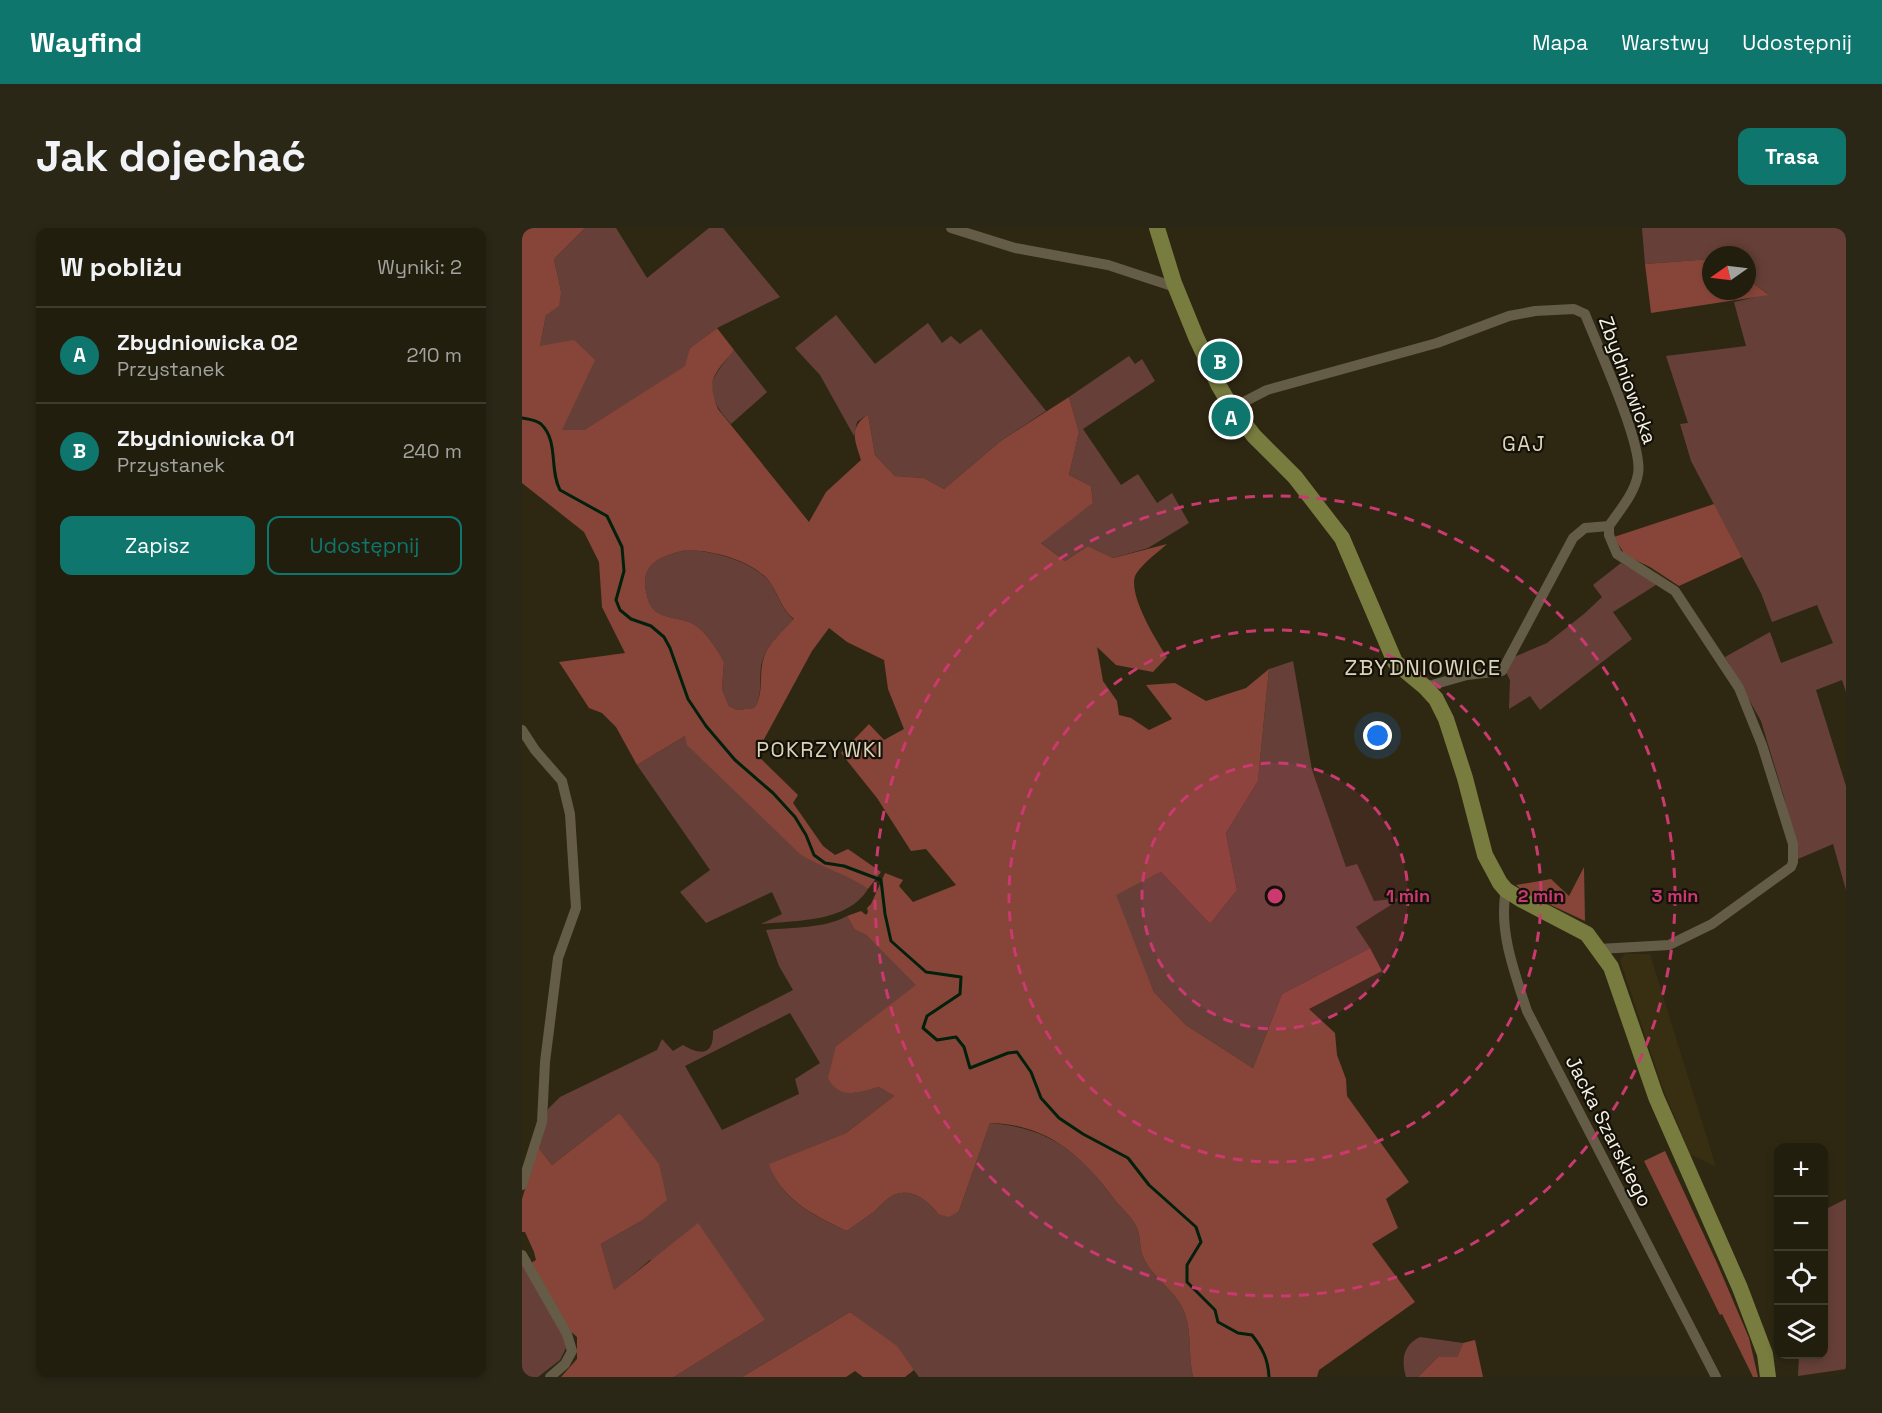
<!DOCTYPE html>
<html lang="pl">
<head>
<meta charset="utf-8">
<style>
	:root { --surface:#221e0e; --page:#2a2717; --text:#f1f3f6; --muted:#a2a29e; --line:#3f3c2e; --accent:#0f766e }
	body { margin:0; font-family:"Space Grotesk",sans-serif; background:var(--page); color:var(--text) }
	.controls { position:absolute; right:18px; bottom:18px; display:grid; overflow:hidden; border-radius:12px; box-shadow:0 3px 9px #0003 }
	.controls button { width:54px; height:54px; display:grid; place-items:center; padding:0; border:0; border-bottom:2px solid var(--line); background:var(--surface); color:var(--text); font:30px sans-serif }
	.compass { position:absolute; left:1180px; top:18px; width:54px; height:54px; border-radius:50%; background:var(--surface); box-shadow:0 3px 9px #0003; rotate:256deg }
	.you { position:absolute; left:856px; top:508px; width:21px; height:21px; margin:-15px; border:4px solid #fff; border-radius:50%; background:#1a73e8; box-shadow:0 0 0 9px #1a73e833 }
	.badge { display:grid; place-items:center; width:39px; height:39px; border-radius:50%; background:var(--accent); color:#fff; font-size:20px; font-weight:700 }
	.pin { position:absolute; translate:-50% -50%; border:3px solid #fff; box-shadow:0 2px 6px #0006 }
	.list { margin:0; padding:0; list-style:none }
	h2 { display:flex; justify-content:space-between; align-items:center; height:78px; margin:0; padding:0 24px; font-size:26px }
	h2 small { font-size:20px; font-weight:400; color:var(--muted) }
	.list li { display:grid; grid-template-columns:39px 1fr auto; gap:18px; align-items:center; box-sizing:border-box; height:96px; padding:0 24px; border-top:2px solid var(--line) }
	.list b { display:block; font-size:22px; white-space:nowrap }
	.list p { margin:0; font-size:20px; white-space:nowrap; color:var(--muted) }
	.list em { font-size:20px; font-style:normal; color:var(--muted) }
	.actions { display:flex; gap:12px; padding:18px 24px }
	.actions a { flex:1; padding:14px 0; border:2px solid var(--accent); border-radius:12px; text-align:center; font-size:21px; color:var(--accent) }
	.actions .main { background:var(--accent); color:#fff }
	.icon { flex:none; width:33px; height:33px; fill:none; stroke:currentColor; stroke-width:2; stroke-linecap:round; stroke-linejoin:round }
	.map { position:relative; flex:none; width:1324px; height:1149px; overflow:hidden; border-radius:12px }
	header { display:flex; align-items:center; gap:36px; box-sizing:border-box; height:84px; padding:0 30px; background:var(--accent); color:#fff }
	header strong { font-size:28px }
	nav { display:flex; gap:33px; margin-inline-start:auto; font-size:21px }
	.intro { display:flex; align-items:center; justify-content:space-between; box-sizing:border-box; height:144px; padding:0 36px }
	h1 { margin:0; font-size:42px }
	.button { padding:15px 27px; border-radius:12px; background:var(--accent); color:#fff; font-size:21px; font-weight:700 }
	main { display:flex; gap:36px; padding:0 36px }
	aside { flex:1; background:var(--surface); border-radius:12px; box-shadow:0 3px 9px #0003 }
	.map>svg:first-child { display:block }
	.built { fill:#382e12 }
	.green { fill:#664038; fill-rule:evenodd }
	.forest { fill:#864538; fill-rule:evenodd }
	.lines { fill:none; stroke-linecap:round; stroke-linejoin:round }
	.stream { stroke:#02200b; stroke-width:3 }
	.street { stroke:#645c46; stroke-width:10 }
	.secondary { stroke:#787c3e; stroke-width:16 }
	.ring { fill:none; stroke:#ca3970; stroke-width:3; stroke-dasharray:10 8 }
	.labels { text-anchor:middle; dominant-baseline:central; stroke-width:4.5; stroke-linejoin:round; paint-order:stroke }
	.street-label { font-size:20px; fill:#f7f2e5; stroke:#141108 }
	.neighbourhood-label { font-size:21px; letter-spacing:1.5px; fill:#dcd4ba; stroke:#141108 }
	.quarter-label { font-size:22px; letter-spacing:1.5px; fill:#dcd4ba; stroke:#141108 }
	.centre { fill:#ca3970; stroke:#141108; stroke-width:3 }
	.ring-label { font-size:18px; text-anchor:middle; font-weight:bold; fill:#ca3970; stroke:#141108; stroke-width:4.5; stroke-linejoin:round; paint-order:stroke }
</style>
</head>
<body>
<header>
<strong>Wayfind</strong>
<nav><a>Mapa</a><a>Warstwy</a><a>Udostępnij</a></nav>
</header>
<div class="intro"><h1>Jak dojechać</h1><a class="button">Trasa</a></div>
<main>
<aside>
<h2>W pobliżu<small>Wyniki: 2</small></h2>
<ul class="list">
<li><span class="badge">A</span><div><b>Zbydniowicka 02</b><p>Przystanek</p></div><em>210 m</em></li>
<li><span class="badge">B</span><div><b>Zbydniowicka 01</b><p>Przystanek</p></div><em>240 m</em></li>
</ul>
<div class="actions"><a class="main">Zapisz</a><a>Udostępnij</a></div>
</aside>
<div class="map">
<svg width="1324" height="1149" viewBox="0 0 1324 1149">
	<rect width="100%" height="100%" fill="#2e2813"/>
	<path class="built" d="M 1103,726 L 1128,726 L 1194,939 L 1168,926 L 1140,858 L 1098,732 Z"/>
	<path class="green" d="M 63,0 L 94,0 L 125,50 L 187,0 L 201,0 L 258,69 L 195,100 L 168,120 L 164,138 L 62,202 L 40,202 L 18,118 L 24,87 L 39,63 L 32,31 Z
		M 1120,0 L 1324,0 L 1324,464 L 1320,452 L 1294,462 L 1324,558 L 1324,662 L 1311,616 L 1276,631 L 1262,569 L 1239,493 L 1203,429 L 1248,404 L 1259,435 L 1311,415 L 1295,377 L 1250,394 L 1239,365 L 1169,233 L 1158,196 L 1166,195 L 1144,128 L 1224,118 L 1212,74 L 1246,66 L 1225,51 L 1225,27 L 1189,27 L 1189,31 L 1123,36 Z
		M 314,87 L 353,136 L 406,95 L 420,115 L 429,108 L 438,116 L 459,101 L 524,183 L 480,212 L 422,261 L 402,250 L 373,248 L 353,227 L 346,186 L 335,194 L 332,208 L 298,147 L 273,120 Z
		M 212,122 L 245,164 L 209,196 C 179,161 186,155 212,122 Z
		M 607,128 L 613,136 L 620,131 L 633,153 L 561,201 L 599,257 L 616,246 L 635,275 L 650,265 L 667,295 L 626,320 L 591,330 L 566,318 L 543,333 L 518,314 L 571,275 L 569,258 L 547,247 L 557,204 L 547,169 Z
		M 164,322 C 190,322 234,334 249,356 C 257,369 260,382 272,392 C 258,405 243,418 239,438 C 237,453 241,467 232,480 L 215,482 L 207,478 L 200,461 L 202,434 C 195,421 185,405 173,397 C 161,389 145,392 133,383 C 128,378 126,374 125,367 C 116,336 139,328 164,322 Z
		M 1099,335 L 1137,355 L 1091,384 L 1110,411 L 1018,482 L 1008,468 L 987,481 L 988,452 L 983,442 L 992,429 L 1025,415 L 1062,386 L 1080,369 L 1071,357 Z
		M 771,433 L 790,542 L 824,639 L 835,636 L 852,673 L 880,670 L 834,699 L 848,720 L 760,766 L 731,840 L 664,797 L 632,764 L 593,667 L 639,644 L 688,696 L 715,662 L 704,605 L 736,553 L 747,441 Z
		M 163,508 L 346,661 C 325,695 274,692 239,696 L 260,686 L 250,664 L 184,695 L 158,664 L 188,642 L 115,537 Z
		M 325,688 L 333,702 L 344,707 L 395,757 L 314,818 L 332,865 L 357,859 L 372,868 L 324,905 L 248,936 C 257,971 294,989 325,1003 C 334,996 344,990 353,983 C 357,979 362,973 367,970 C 384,957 406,971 416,986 L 437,983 L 468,895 C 528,900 557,924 592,971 C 599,980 610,989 615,1000 C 619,1009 617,1021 622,1031 C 632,1052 655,1063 663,1086 C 670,1106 666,1128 671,1149 L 397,1149 L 374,1118 L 328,1084 L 220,1149 L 152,1149 L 243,1092 L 128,1032 L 92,1063 L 79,1016 L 119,993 L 97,885 L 30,937 L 16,919 L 26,881 L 38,869 L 135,822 L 140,811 L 151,823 L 161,817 C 179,828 192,827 191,803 L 271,762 L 257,738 L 244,702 C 270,699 302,701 325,688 ZM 268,785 L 298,835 L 273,851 L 277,866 L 200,902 L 163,838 Z
		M 1324,971 L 1324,1141 L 1276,1148 L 1277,1127 L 1302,1126 L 1302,982 Z
		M 0,1035 L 41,1108 L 44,1120 L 38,1132 L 16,1149 L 0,1149 Z
		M 898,1109 L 941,1115 L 935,1129 L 916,1129 L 896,1149 L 884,1149 C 879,1132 881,1117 898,1109 Z"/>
	<path class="forest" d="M 0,0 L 63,0 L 32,31 L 39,63 L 37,78 L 24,87 L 18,118 L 52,112 L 73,132 L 40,202 L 62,202 L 163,138 L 168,120 L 195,100 L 212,122 C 194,145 183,150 196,181 L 287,294 L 304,264 L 339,232 C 333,212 326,201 346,186 L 353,227 L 373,248 L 402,250 L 422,261 L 480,212 L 547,169 L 557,204 L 547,247 L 569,258 L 571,275 L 519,315 L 543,333 L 566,318 L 591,330 L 645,316 C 635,325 621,335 614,346 C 604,364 635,414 645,429 L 631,444 L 594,437 L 575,419 L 581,453 L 595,473 L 597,487 L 609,490 L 627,502 L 650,491 L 624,457 L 653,455 L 684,473 L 724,460 L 747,441 L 736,553 L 704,605 L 715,662 L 688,696 L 639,644 L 594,667 L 632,764 L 664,797 L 731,840 L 760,766 L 848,720 L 860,743 L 787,781 L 813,805 L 815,827 L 824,851 L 825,868 L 887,954 L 864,971 L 876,1000 L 850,1016 L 893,1074 L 797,1142 L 795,1149 L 671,1149 C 666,1128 670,1106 663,1086 C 655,1063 632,1052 622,1031 C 617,1021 619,1009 615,1000 C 610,989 599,980 592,971 C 560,928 525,896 468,895 L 437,983 L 427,989 L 416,986 C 406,971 384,957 367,970 C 362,973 357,979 353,983 C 344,990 334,996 325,1003 C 293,988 259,972 247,936 L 324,905 L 372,868 L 357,859 C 337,864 318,873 306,850 L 314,818 L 394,757 L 344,707 L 333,702 L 325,688 L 339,683 L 344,687 L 346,684 L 345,680 L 349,676 L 363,645 L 381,652 L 377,658 L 391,674 L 434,657 L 404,621 L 389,623 L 355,570 L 319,525 L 347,496 L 362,512 L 382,501 L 366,461 L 362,432 L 325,414 L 307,400 L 290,423 L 234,526 L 276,567 L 271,575 L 301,618 L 313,627 L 326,621 L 359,644 L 346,661 C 326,646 300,640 278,626 L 165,517 L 163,508 L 115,537 L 94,499 L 80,485 L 67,480 L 37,434 L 103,425 L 80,379 L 77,334 L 62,304 L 0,255 ZM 164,322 C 190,322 234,333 249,356 C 257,368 260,382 272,391 C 261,403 247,414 242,429 C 236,446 243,465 232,480 L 215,482 L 207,478 L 200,461 L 202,434 C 195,421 185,405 173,397 C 161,389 145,392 133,383 C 128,378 126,373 125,367 C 116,336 139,328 164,322 Z
		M 1189,31 L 1189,63 L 1225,63 L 1225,51 L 1247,67 L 1129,85 L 1123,36 Z
		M 1192,276 L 1220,329 L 1157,358 L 1128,339 L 1103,327 L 1092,309 Z
		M 1062,639 L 1063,693 L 1005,666 L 994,657 L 1029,651 L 1047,668 Z
		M 97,885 L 137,936 L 145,972 L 119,993 L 79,1016 L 92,1062 L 176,995 L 243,1092 L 152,1149 L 39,1149 L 55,1131 L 55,1109 L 44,1099 L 9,1035 L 14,1032 L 12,1024 L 3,1004 L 0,1004 L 0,971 L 16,919 L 30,937 Z
		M 1143,923 L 1195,1035 L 1227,1110 L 1236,1149 L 1231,1149 L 1200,1086 L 1198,1087 L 1122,933 Z
		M 328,1084 L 375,1118 L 392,1142 L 383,1149 L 341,1149 L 333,1143 L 324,1149 L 220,1149 Z
		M 953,1112 L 961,1149 L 896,1149 L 916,1129 L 935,1129 L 941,1115 Z"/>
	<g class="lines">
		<path class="stream" d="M 0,190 C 6,191 14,192 19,196 C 37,213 27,242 38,262 L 85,288 L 100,319 L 102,343 L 94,372 L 98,382 L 109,391 L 129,398 L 142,409 L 148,420 L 166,471 L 184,498 L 213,532 L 251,565 L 273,589 L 284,607 L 292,627 L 303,635 L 322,638 L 359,652 L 363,686 L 369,713 L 404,744 L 439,749 L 438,766 L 405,788 L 401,800 L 415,812 L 434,809 L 442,819 L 448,840 L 486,825 L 495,824 L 509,844 L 519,870 L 537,890 L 561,906 L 606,930 L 627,957 L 674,999 L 679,1014 L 665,1037 L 665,1054 L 693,1082 L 696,1094 L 716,1105 L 730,1107 C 741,1121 746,1131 747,1149"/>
		<path class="street" d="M 429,0 L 493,20 L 586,37 L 653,59
			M 710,180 L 745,162 L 915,115 L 987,88 L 1013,83 L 1052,81 L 1063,86 C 1075,117 1122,218 1116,246 C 1113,265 1097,283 1087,298 L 1087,307 L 1095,326 L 1153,363 L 1217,460 L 1240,517 L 1271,616 L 1271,634 L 1269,639 L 1190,696 L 1147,717 L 1077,721
			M 903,459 L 945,447 L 980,443 L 1051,310 L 1063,300 L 1087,298
			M 0,502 L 13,522 L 40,553 L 48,586 L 54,680 L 36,730 L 23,834 L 20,894 L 0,957
			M 984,662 C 976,702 993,746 1005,783 L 1194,1149
			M 0,1027 L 45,1106 L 50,1123 L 43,1136 L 28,1149"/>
		<path class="secondary" d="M 635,0 L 652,55 L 674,109 L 697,158 L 710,180 L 732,208 L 773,249 L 820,310 L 873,434 L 903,459 L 914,471 L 924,491 L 943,550 L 963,627 L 978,655 L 984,662 L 1000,672 L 1065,706 L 1089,739 L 1134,869 L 1218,1060 L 1243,1126 L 1246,1149"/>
	</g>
	<circle cx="753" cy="668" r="133" fill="#ca3970" fill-opacity=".12"/>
	<g class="ring">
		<circle cx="753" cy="668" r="133"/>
		<circle cx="753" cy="668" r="266"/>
		<circle cx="753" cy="668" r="400"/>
	</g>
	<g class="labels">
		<g class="street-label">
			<text transform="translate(1106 152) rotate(70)">Zbydniowicka</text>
			<text transform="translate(1087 903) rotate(63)">Jacka Szarskiego</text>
		</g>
		<g class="neighbourhood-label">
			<text x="1002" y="215">GAJ</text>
			<text x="298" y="521">POKRZYWKI</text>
		</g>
		<g class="quarter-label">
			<text x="901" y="439">ZBYDNIOWICE</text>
		</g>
	</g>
	<circle cx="753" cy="668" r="9" class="centre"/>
	<g class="ring-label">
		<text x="886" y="674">1 min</text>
		<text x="1019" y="674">2 min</text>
		<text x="1153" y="674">3 min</text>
	</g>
</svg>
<div class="controls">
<button>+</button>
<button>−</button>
<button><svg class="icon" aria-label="locate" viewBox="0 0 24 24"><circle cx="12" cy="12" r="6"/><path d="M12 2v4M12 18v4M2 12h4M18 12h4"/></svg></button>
<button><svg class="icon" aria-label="layers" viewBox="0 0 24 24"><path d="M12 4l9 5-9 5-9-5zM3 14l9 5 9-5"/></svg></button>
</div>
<svg class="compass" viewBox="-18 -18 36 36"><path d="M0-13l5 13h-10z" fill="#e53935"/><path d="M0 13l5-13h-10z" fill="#a2a29e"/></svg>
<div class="you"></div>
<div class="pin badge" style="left:709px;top:189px">A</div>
<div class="pin badge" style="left:698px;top:133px">B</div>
</div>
</main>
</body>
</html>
